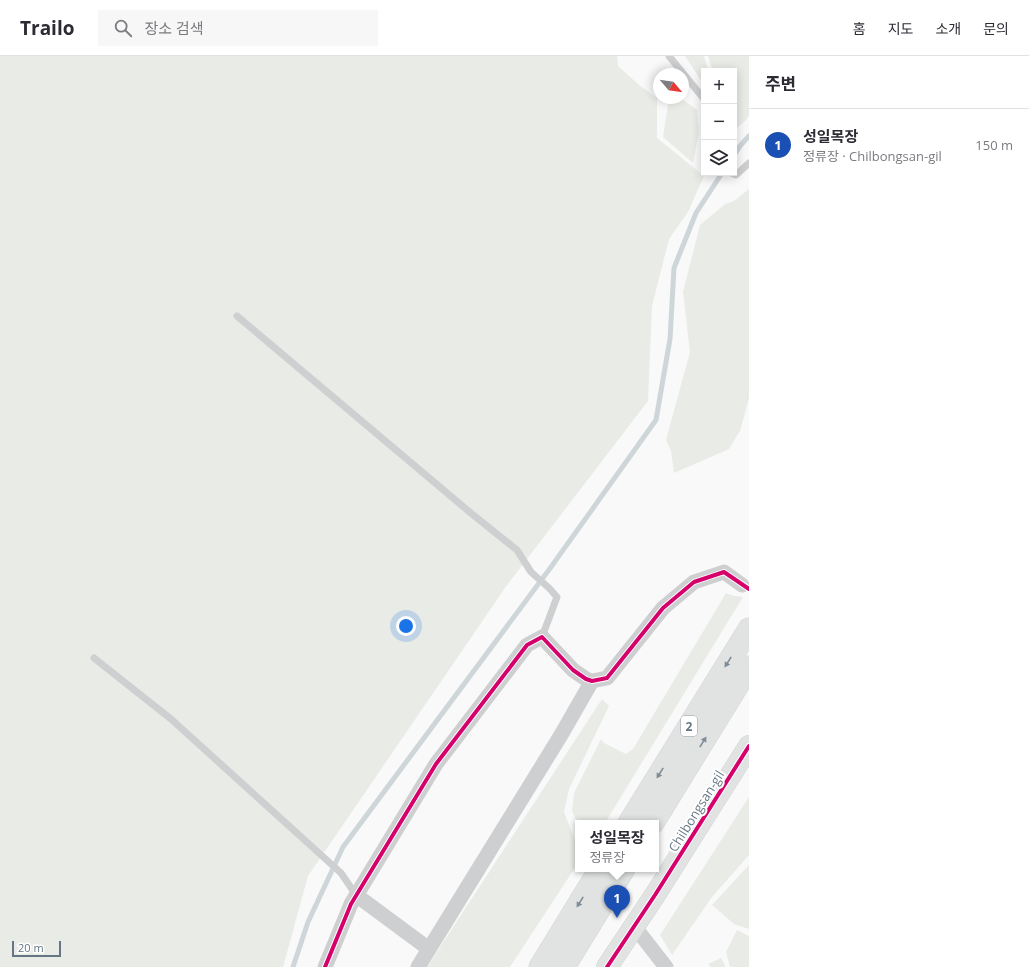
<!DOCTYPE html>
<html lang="ko">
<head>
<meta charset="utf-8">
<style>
	:root { --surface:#fff; --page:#f7f7f7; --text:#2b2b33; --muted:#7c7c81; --line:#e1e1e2; --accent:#db2777 }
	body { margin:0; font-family:"Open Sans","Noto Sans KR",sans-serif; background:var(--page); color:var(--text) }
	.controls { position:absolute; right:12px; top:12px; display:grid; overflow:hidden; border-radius:0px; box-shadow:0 2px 10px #0003 }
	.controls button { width:36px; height:36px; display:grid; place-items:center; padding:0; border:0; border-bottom:1px solid var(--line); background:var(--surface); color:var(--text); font:20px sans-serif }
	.compass { position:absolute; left:653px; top:12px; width:36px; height:36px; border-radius:50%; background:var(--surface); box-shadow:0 2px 10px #0003; rotate:119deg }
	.scale { position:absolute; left:12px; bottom:10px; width:49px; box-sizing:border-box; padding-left:4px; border:2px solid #657683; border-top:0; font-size:11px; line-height:14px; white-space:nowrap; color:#657683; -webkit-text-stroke:3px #fff; paint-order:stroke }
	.you { position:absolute; left:406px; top:570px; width:14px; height:14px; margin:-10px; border:3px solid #fff; border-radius:50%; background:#1a73e8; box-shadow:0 0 0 6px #1a73e833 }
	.badge { display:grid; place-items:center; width:26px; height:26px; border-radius:50%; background:var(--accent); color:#fff; font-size:13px; font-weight:700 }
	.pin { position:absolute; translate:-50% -33px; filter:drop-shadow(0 1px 2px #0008) }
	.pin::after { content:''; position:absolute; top:21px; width:14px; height:12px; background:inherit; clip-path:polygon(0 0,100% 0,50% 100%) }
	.popup { position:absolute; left:575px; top:764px; width:84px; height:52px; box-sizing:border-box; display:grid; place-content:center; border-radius:0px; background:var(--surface); filter:drop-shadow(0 1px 3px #0005); font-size:13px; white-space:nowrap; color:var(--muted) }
	.popup b { font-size:15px; color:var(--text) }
	.popup::after { content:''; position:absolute; left:50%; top:100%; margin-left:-8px; border:8px solid transparent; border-top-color:var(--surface) }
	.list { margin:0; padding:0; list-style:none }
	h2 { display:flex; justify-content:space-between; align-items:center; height:52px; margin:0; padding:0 16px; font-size:17px }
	h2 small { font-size:13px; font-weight:400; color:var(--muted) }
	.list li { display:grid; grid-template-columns:26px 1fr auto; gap:12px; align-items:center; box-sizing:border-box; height:72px; padding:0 16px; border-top:1px solid var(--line) }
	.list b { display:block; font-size:15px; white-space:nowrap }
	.list p { margin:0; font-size:13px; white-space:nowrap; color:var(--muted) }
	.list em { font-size:13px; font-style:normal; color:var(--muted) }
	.icon { flex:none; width:22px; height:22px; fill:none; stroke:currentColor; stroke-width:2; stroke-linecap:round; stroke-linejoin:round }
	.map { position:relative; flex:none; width:749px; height:911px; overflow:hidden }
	header { display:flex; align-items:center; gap:24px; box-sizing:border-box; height:56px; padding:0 20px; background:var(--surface); border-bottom:1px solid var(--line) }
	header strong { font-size:19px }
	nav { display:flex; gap:22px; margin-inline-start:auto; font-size:14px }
	.search { width:280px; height:36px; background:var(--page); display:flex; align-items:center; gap:10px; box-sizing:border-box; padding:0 14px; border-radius:0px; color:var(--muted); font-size:15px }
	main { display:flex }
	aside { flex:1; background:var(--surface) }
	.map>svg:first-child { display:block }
	.green { fill:#e8ebe6 }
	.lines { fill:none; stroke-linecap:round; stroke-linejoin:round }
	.stream { stroke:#ced6d9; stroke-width:5 }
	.secondary-casing { stroke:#d5d6d7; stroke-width:22 }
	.primary-casing { stroke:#d5d6d7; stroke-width:23 }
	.lane { stroke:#cecfd0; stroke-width:7 }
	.street { stroke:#cecfd0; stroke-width:15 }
	.secondary { stroke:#e1e2e2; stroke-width:21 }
	.primary { stroke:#e1e2e2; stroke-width:22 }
	.cycleway-casing { stroke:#fff; stroke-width:6 }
	.cycleway { stroke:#d6006c; stroke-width:4 }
	.oneway { fill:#7e8c96 }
	.labels { text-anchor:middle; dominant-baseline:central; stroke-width:4; stroke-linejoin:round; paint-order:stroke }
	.shield { fill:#fff; stroke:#939fa8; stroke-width:1 }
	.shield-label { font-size:12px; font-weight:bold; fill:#657683 }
	.street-label { font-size:13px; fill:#657683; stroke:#fff }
</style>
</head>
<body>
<header>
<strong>Trailo</strong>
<div class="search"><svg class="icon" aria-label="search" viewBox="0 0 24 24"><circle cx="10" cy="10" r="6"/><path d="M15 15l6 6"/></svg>장소 검색</div>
<nav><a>홈</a><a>지도</a><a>소개</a><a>문의</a></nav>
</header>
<main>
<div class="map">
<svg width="749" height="911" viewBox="0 0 749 911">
	<rect width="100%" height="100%" fill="#f9f9f9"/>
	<path class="green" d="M 0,0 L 617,0 L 618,10 L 639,29 L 657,42 L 657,82 L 704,120 L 688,156 L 669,183 L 652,250 L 648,345 L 507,529 L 308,820 L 283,911 L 0,911 Z
		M 685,0 L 704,0 L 708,15 L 704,15 L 704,29 Z
		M 708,0 L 749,0 L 749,60 L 745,65 L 734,74 L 734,15 L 713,15 Z
		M 669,42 L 681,42 L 697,54 L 699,76 L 693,107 L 663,81 Z
		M 749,133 L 749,342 L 740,375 L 729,393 L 674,417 L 671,395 L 666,384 L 690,296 L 683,236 L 700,169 L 725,148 L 734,145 Z
		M 726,537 L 734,540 L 743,541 L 605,767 L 578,767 L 578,769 L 572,755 L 574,737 L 601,683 L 604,687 L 626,698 L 633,693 Z
		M 602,643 L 609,650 L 569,733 L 564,756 L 578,792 L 578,807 L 510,911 L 427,911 Z
		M 749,741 L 749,799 L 712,841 L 672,899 L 660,879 Z
		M 749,809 L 749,873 L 734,868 L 712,849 Z
		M 737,874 L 749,880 L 749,911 L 730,911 L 726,896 Z
		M 721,902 L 726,911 L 711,911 L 708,908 Z"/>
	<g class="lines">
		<path class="stream" d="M 734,99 L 740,90 L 749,80
			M 293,911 L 308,866 L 343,791 L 551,511 L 656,364 L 670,283 L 674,212 L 696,157 L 722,117"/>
		<g class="secondary-casing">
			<path id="secondary" d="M 607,911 L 655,839 L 749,690"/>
		</g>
		<g class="primary-casing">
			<path id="primary" d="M 629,767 L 749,573
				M 653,767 L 749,611
				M 540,911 L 600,813
				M 564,911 L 624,813"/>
		</g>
		<path class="lane" d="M 669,0 L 704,43
			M 732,117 L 736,119 L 749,107
			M 237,260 L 472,458 L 517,494 L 531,516 L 549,532 L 557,541 L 542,581
			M 94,602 L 171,663 L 341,817 L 356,839"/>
		<path class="street" d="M 356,839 L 429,893
			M 634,870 L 666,911
			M 325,911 L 351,848 L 436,708 L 527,589 L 542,581 L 573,614 L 586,623 L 592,625 L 607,622 L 663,552 L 694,526 L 724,516 L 742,529
			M 418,911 L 561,679 L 592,625"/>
		<use href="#secondary" class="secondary"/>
		<use href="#primary" class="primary"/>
		<g class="cycleway-casing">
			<path id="cycleway" d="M 325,911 L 351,848 L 436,708 L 527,589 L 542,581 L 573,614 L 586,623 L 592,625 L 607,622 L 663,552 L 694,526 L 724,516 L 749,533
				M 607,911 L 655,839 L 749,690"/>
		</g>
		<use href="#cycleway" class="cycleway"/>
	</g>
	<defs><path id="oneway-solid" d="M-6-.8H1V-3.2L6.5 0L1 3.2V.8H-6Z"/></defs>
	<g class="oneway">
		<use href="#oneway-solid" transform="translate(728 606) rotate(122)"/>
		<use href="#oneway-solid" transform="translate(703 686) rotate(-58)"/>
		<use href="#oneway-solid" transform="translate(660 717) rotate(122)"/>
		<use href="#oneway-solid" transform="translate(580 846) rotate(122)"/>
	</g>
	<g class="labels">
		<rect class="shield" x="681" y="660" width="16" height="20" rx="3"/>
		<g class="shield-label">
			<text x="689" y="670">2</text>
		</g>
		<g class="street-label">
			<text transform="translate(696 755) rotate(-58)">Chilbongsan-gil</text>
		</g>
	</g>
</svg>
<div class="controls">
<button>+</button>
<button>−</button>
<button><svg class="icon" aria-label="layers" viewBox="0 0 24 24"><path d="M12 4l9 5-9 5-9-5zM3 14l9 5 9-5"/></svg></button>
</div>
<svg class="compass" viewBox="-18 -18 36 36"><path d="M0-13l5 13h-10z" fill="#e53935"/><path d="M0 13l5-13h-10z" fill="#7c7c81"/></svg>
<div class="scale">20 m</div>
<div class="you"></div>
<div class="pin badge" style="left:617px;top:862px;background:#1a4fb4">1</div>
<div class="popup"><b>성일목장</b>정류장</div>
</div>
<aside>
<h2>주변<small></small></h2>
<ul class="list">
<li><span class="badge" style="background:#1a4fb4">1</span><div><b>성일목장</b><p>정류장 · Chilbongsan-gil</p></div><em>150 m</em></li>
</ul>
</aside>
</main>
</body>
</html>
